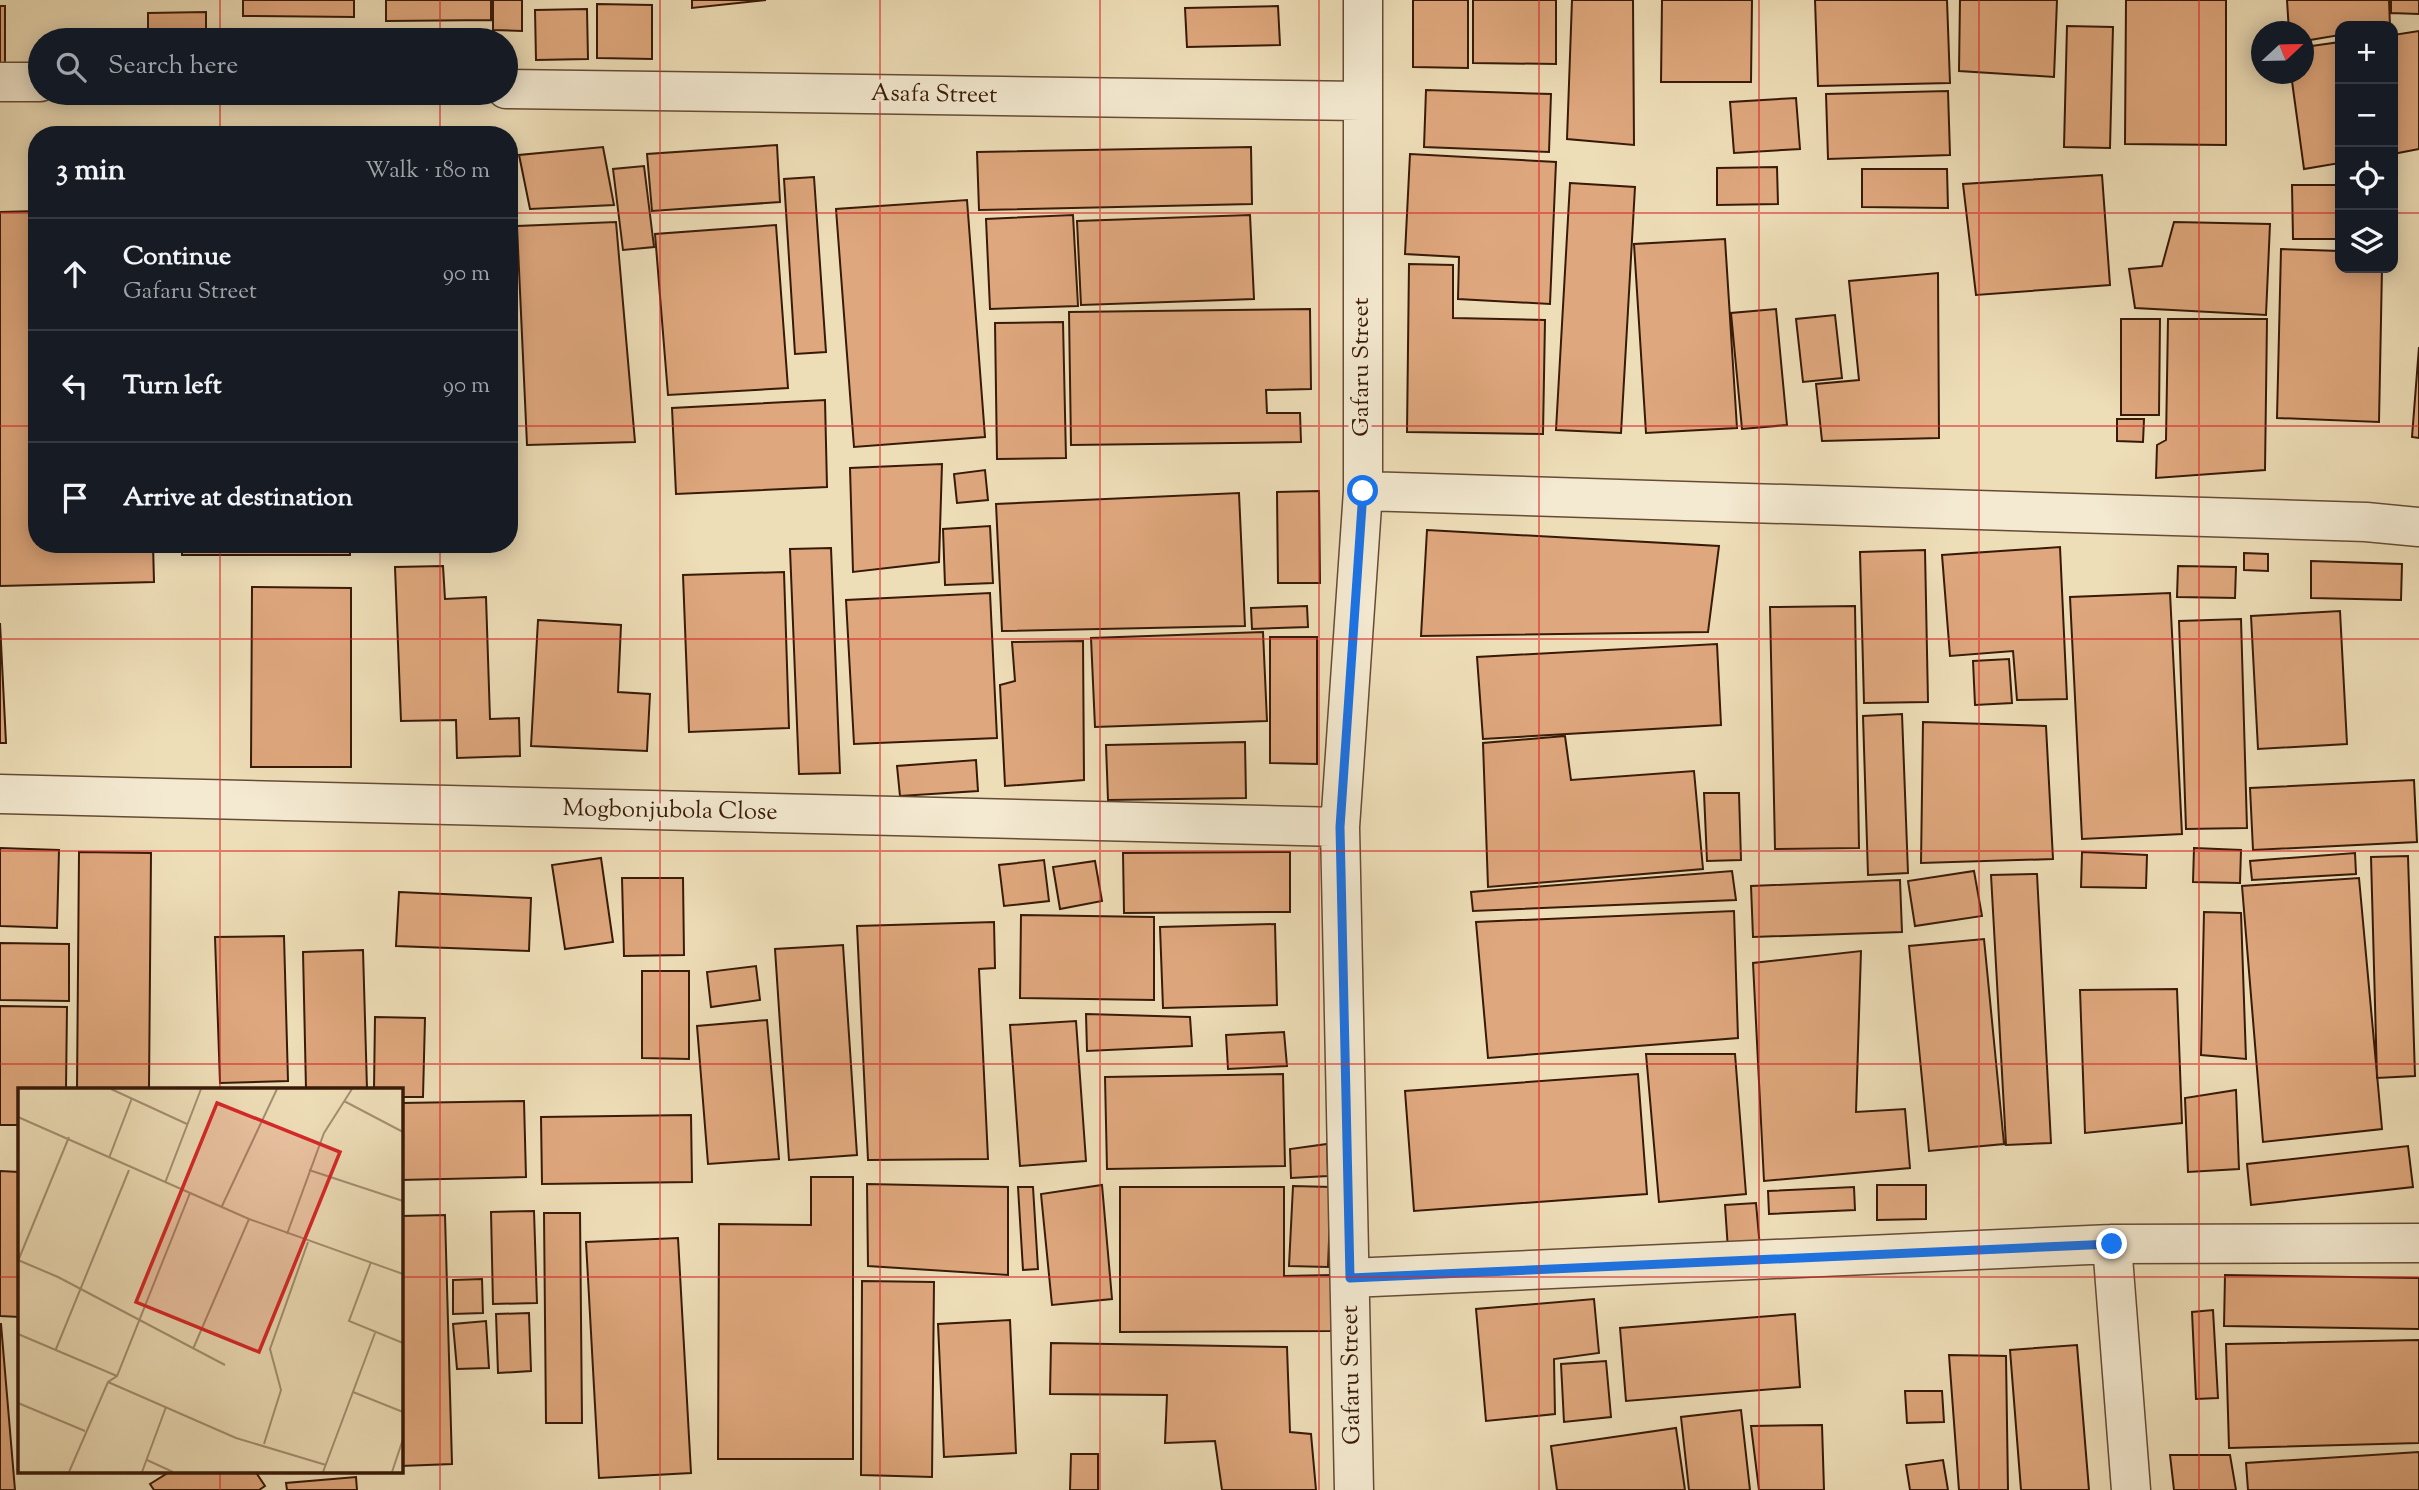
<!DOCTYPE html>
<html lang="en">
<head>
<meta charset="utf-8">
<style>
	:root { --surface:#171b24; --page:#242831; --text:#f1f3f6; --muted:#9ea1a6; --line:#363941 }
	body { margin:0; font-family:"Sorts Mill Goudy",serif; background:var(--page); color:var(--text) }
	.controls { position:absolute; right:21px; top:21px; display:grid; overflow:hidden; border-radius:14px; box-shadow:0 4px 18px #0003 }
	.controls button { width:63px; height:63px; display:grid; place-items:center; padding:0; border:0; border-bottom:2px solid var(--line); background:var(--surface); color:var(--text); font:35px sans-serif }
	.compass { position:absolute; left:2251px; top:21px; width:63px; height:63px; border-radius:50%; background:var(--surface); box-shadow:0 4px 18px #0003; rotate:68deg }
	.stop { position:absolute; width:21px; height:21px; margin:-16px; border:5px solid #1a73e8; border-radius:50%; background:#fff }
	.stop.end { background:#1a73e8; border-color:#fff; box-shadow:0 2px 7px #0008 }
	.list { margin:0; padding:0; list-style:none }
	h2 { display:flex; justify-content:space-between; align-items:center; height:91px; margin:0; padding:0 28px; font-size:30px }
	h2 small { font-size:23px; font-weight:400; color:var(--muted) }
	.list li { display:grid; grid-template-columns:46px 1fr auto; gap:21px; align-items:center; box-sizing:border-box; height:112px; padding:0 28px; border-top:2px solid var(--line) }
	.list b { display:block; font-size:26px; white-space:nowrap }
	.list p { margin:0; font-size:23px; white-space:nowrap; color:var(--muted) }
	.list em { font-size:23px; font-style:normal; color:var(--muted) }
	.icon { flex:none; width:38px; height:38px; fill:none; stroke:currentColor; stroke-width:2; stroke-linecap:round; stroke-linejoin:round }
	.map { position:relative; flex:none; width:2419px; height:1490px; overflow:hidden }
	.search { position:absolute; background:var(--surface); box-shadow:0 4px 18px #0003; left:28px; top:28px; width:490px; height:77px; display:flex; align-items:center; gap:18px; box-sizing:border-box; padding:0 24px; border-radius:38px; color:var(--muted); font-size:26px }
	.panel { position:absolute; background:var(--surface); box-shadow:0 4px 18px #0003; left:28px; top:126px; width:490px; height:427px; border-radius:28px }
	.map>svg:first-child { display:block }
	.building { fill:#dfa77d; stroke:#381a08; stroke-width:2 }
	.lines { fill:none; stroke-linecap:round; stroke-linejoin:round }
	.street-casing { stroke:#664b34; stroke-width:41 }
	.street { stroke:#f4ead1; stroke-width:38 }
	.route { stroke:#1a73e8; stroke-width:9 }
	.grid { fill:none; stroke:#d62828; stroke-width:2; stroke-opacity:0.55 }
	.labels { text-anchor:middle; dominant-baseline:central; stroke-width:7; stroke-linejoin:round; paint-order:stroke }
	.street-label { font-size:24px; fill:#381a08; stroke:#f4ead1 }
	.inset-road { fill:none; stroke:#a59072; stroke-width:2 }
	.view { fill:#d62828; fill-opacity:0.15; stroke:#d62828; stroke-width:3.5 }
	.inset-edge { fill:none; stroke:#381a08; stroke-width:3.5 }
</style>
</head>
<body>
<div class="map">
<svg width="2419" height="1490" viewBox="0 0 2419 1490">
	<rect width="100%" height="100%" fill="#eedeb8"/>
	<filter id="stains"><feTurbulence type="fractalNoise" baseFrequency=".00286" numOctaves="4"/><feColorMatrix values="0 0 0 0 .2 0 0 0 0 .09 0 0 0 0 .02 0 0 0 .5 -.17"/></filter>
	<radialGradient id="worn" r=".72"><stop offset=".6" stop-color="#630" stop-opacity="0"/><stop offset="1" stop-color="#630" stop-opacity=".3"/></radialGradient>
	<path class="building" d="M 243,0 L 354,0 L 354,17 L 243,16 Z
		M 386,0 L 491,0 L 491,20 L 386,21 Z
		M 493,0 L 522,0 L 522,31 L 493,30 Z
		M 692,0 L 766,0 L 692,8 Z
		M 1413,0 L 1468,0 L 1468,68 L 1413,67 Z
		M 1473,0 L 1556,0 L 1556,64 L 1473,63 Z
		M 1572,0 L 1633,0 L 1634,145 L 1567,139 Z
		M 1662,0 L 1752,0 L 1751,82 L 1661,82 Z
		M 1815,0 L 1947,0 L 1950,83 L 1818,86 Z
		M 1960,0 L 2057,0 L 2054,77 L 1959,71 Z
		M 2126,0 L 2226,0 L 2226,145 L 2125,144 Z
		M 2287,0 L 2389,0 L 2390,26 L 2340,26 L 2340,35 L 2304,41 L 2304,32 L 2289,32 Z
		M 2391,0 L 2419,0 L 2419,14 L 2391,13 Z
		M 597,4 L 652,5 L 652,59 L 597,58 Z
		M 0,6 L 5,6 L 5,63 L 0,63 Z
		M 1278,6 L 1280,45 L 1187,47 L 1185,8 Z
		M 587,9 L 588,59 L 536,60 L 535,10 Z
		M 206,12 L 206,40 L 148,40 L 148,13 Z
		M 2067,26 L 2113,27 L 2110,148 L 2064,147 Z
		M 2419,31 L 2419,149 L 2393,154 L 2393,35 Z
		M 2340,42 L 2340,163 L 2304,169 L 2291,74 L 2304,74 L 2304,47 Z
		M 1426,90 L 1551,94 L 1549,152 L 1424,147 Z
		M 1948,91 L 1950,155 L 1828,159 L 1826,94 Z
		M 1796,98 L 1800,149 L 1734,153 L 1730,102 Z
		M 777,145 L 780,202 L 652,211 L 647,154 Z
		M 603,147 L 614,205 L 530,209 L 519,155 Z
		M 1251,147 L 1252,204 L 979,210 L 977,152 Z
		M 1410,154 L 1556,162 L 1550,304 L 1458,299 L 1459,257 L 1405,254 Z
		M 644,166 L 654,247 L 623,250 L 613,169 Z
		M 1777,167 L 1778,204 L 1717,205 L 1717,168 Z
		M 1862,169 L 1947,169 L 1948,208 L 1862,207 Z
		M 2102,175 L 2110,285 L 1976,295 L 1963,184 Z
		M 814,177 L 826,352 L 795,354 L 784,179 Z
		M 1570,183 L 1635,187 L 1621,433 L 1556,430 Z
		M 2292,185 L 2340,185 L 2340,239 L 2293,239 Z
		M 967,200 L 985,437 L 854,447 L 836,209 Z
		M 37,211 L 37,544 L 153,544 L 154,582 L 0,586 L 0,212 Z
		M 1073,215 L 1078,306 L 990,309 L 986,219 Z
		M 1250,215 L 1254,299 L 1081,305 L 1077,221 Z
		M 616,222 L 635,442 L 527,445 L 517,226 Z
		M 2174,222 L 2270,224 L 2266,315 L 2135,308 L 2129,269 L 2162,266 Z
		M 776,225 L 788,388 L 668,395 L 655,234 Z
		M 1725,239 L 1737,428 L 1646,433 L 1634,244 Z
		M 2281,249 L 2340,251 L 2340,268 L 2382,268 L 2379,422 L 2277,418 Z
		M 1409,264 L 1453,265 L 1453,318 L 1545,320 L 1543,434 L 1407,432 Z
		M 1938,273 L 1939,438 L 1822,441 L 1816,384 L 1859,380 L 1849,281 Z
		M 1310,309 L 1311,389 L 1266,390 L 1267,413 L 1300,413 L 1301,442 L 1071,445 L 1069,312 Z
		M 1776,309 L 1787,425 L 1742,429 L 1731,313 Z
		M 1835,315 L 1842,378 L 1803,382 L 1796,319 Z
		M 2121,319 L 2160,319 L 2159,415 L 2121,415 Z
		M 2168,319 L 2267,319 L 2265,470 L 2156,478 L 2157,445 L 2166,440 Z
		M 1063,322 L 1066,458 L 997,459 L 995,323 Z
		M 2419,347 L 2419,438 L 2412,437 Z
		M 825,400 L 827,487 L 676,494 L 672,408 Z
		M 509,405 L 514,458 L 509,459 Z
		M 2117,419 L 2144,419 L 2143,442 L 2117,441 Z
		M 942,464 L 939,562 L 853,572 L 850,468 Z
		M 985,470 L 988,500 L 957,503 L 954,474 Z
		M 1319,491 L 1320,583 L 1278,583 L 1277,492 Z
		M 1239,493 L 1245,626 L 1002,631 L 996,504 Z
		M 990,526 L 993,583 L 945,585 L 943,529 Z
		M 1427,530 L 1719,546 L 1708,632 L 1421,636 Z
		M 182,544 L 350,544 L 350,555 L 182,555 Z
		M 2060,547 L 2067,699 L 2017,700 L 2013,651 L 1950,656 L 1942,555 Z
		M 831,548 L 840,773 L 799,774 L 790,549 Z
		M 1925,550 L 1928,702 L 1864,703 L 1860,552 Z
		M 2244,553 L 2268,554 L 2268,571 L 2244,570 Z
		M 2311,561 L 2402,564 L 2401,600 L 2311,598 Z
		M 443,566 L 445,599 L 486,597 L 490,719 L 519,718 L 520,756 L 457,758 L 456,720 L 401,721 L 395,567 Z
		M 2178,566 L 2236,567 L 2235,598 L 2177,597 Z
		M 784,572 L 789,728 L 689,732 L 683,575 Z
		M 252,587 L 351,588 L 351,767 L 251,767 Z
		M 990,593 L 997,738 L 854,744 L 846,600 Z
		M 2170,593 L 2182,834 L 2082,839 L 2070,597 Z
		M 1307,606 L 1308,627 L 1252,629 L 1251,608 Z
		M 1855,606 L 1859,848 L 1775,849 L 1770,607 Z
		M 2340,611 L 2347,744 L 2258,749 L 2251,616 Z
		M 2241,619 L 2247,828 L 2186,829 L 2179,621 Z
		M 538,620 L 621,625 L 618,692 L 650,694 L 647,751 L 531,746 Z
		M 0,623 L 6,743 L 0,743 Z
		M 1263,632 L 1267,721 L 1095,727 L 1091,638 Z
		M 1270,637 L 1317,637 L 1317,764 L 1270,763 Z
		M 1083,641 L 1084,780 L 1005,786 L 1000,685 L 1015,681 L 1012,642 Z
		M 1717,644 L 1721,725 L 1483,739 L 1477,657 Z
		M 2009,659 L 2012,703 L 1975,705 L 1973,661 Z
		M 1902,714 L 1908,873 L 1868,875 L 1863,716 Z
		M 1923,722 L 2046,726 L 2053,859 L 1921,863 Z
		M 1565,736 L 1571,780 L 1694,771 L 1703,869 L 1488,887 L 1483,743 Z
		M 1245,742 L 1246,798 L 1108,800 L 1106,745 Z
		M 976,760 L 978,791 L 900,796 L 897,766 Z
		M 2414,780 L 2417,842 L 2253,850 L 2250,788 Z
		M 1704,793 L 1739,793 L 1741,860 L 1707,861 Z
		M 0,848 L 59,850 L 57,928 L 0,926 Z
		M 2194,848 L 2241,850 L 2240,883 L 2193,882 Z
		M 79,852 L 151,853 L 149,1089 L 77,1089 Z
		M 1290,852 L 1290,912 L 1124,913 L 1123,853 Z
		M 2082,852 L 2147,855 L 2146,888 L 2081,887 Z
		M 2355,853 L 2356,874 L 2252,880 L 2250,861 Z
		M 2408,856 L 2415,1076 L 2377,1078 L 2371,857 Z
		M 601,858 L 613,942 L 565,949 L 552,865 Z
		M 1044,860 L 1049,901 L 1004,906 L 999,865 Z
		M 1095,861 L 1102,901 L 1060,909 L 1053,867 Z
		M 1732,871 L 1736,900 L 1473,911 L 1471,892 Z
		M 1974,871 L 1982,916 L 1915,926 L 1908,881 Z
		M 2037,874 L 2051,1143 L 2006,1145 L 1991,875 Z
		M 622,878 L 683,878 L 684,955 L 624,956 Z
		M 2359,878 L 2382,1129 L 2263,1142 L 2242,886 Z
		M 1900,880 L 1902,932 L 1753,937 L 1751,886 Z
		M 399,892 L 531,898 L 529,951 L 396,946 Z
		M 1734,911 L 1738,1038 L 1488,1058 L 1476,922 Z
		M 2204,912 L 2241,913 L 2246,1059 L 2201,1055 Z
		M 1021,915 L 1154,917 L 1154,1000 L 1020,998 Z
		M 994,922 L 995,968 L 979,969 L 988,1159 L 868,1160 L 857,926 Z
		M 1275,924 L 1277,1005 L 1163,1008 L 1160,927 Z
		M 284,936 L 288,1081 L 220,1083 L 215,937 Z
		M 1984,939 L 2004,1144 L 1929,1151 L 1909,946 Z
		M 0,943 L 69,944 L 69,1001 L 0,1000 Z
		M 843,945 L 857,1155 L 789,1160 L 775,949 Z
		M 363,950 L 367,1089 L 306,1089 L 303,952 Z
		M 1861,951 L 1856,1112 L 1905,1109 L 1910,1168 L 1764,1181 L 1753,963 Z
		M 756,966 L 760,1000 L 711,1007 L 707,972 Z
		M 642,971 L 689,971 L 689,1059 L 642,1058 Z
		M 2177,989 L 2182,1123 L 2085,1133 L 2080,990 Z
		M 0,1006 L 67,1007 L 66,1089 L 19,1089 L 19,1125 L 0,1125 Z
		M 1086,1014 L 1190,1017 L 1192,1046 L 1087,1051 Z
		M 375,1017 L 425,1018 L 423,1097 L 401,1097 L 401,1089 L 374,1089 Z
		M 767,1020 L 779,1159 L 708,1164 L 697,1026 Z
		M 1076,1021 L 1086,1161 L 1020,1166 L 1010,1025 Z
		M 1284,1032 L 1287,1066 L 1228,1069 L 1226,1035 Z
		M 1646,1054 L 1735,1054 L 1746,1194 L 1659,1202 Z
		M 1283,1074 L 1285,1166 L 1107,1169 L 1105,1077 Z
		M 1638,1074 L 1647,1194 L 1414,1211 L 1405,1091 Z
		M 2236,1090 L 2239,1169 L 2188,1172 L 2185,1098 Z
		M 524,1101 L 526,1177 L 401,1180 L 401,1103 Z
		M 691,1115 L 692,1182 L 542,1184 L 541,1117 Z
		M 1327,1144 L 1328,1176 L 1291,1178 L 1290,1149 Z
		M 2408,1146 L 2413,1187 L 2251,1205 L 2247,1164 Z
		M 0,1171 L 19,1172 L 19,1317 L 0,1316 Z
		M 811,1177 L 853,1177 L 853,1459 L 718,1459 L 719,1224 L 811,1225 Z
		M 867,1184 L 1008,1187 L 1008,1275 L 868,1266 Z
		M 1102,1185 L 1112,1299 L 1052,1305 L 1041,1194 Z
		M 1877,1185 L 1926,1185 L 1926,1219 L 1877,1220 Z
		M 1293,1186 L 1331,1187 L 1328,1267 L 1289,1266 Z
		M 1018,1187 L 1033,1187 L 1038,1269 L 1023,1270 Z
		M 1120,1187 L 1284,1187 L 1284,1276 L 1331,1275 L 1332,1331 L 1120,1332 Z
		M 1854,1187 L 1855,1210 L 1769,1214 L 1768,1191 Z
		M 1756,1203 L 1760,1248 L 1728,1250 L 1725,1205 Z
		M 534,1211 L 537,1303 L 493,1304 L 491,1212 Z
		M 544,1213 L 580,1213 L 582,1423 L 546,1423 Z
		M 445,1215 L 452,1464 L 401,1466 L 401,1216 Z
		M 678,1238 L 691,1473 L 599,1478 L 586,1242 Z
		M 2225,1275 L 2419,1278 L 2419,1329 L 2224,1326 Z
		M 482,1279 L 483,1313 L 453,1314 L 453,1280 Z
		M 862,1281 L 934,1282 L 932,1477 L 861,1475 Z
		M 1594,1299 L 1599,1353 L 1554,1359 L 1555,1414 L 1486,1421 L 1476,1309 Z
		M 2213,1310 L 2218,1398 L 2196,1399 L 2192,1312 Z
		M 529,1313 L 531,1371 L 498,1373 L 496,1314 Z
		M 1795,1314 L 1800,1387 L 1626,1401 L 1620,1328 Z
		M 1010,1320 L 1016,1453 L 944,1457 L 938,1324 Z
		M 486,1321 L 489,1368 L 457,1369 L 453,1324 Z
		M 0,1324 L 1,1324 L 15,1490 L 0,1490 Z
		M 2419,1340 L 2419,1443 L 2229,1448 L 2226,1344 Z
		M 1051,1343 L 1287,1347 L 1290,1432 L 1311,1434 L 1316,1490 L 1222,1490 L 1215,1441 L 1165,1443 L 1167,1395 L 1050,1394 Z
		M 2077,1345 L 2089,1490 L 2021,1490 L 2010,1350 Z
		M 1949,1355 L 2006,1356 L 2008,1490 L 1959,1490 Z
		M 1606,1361 L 1611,1417 L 1564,1422 L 1561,1364 Z
		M 1905,1391 L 1942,1391 L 1944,1422 L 1907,1423 Z
		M 1741,1410 L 1750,1490 L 1689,1490 L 1681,1417 Z
		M 1822,1425 L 1824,1490 L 1759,1490 L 1751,1426 Z
		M 1676,1428 L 1685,1490 L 1557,1490 L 1551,1446 Z
		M 2419,1452 L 2419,1490 L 2248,1490 L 2246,1463 Z
		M 1071,1454 L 1098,1454 L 1098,1490 L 1070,1490 Z
		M 2170,1455 L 2230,1455 L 2236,1490 L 2174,1490 Z
		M 1943,1460 L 1948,1490 L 1910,1490 L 1906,1465 Z
		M 171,1471 L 255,1471 L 265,1486 L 259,1490 L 154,1490 L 150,1484 Z
		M 356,1477 L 357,1490 L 287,1490 L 286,1483 Z"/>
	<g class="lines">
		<g class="street-casing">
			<path id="street" d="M 0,82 L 40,82
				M 506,89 L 1361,101
				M 1363,491 L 2366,522 L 2419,527
				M 0,794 L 1340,827
				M 2112,1244 L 2131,1490
				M 1350,1278 L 2112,1244 L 2419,1243
				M 1354,1490 L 1340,827 L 1363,491 L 1363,0"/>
		</g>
		<use href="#street" class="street"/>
	</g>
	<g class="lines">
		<path class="route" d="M 1363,491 L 1340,827 L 1350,1278 L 2112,1244"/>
	</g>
	<path class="grid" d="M 220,0 L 220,40M 440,0 L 440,40M 660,0 L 660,1490M 880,0 L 880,1490M 1100,0 L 1100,1490M 1319,0 L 1319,1490M 1539,0 L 1539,1490M 1759,0 L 1759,1490M 1979,0 L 1979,1490M 2199,0 L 2199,1490M 220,93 L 220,135M 440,93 L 440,135M 0,213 L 37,213M 509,213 L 2340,213M 2393,213 L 2419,213M 0,426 L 37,426M 509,426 L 2419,426M 220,544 L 220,1089M 440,544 L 440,1490M 0,639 L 2419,639M 0,851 L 2419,851M 0,1064 L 2419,1064M 0,1277 L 19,1277M 401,1277 L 2419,1277M 220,1471 L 220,1490"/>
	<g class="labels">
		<g class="street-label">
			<text transform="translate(934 95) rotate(1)">Asafa Street</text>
			<text transform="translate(1362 367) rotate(-90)">Gafaru Street</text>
			<text transform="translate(670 811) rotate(1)">Mogbonjubola Close</text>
			<text transform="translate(1352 1375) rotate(-91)">Gafaru Street</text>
		</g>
	</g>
	<g transform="translate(18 1088)">
		<rect width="385" height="385" fill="#eedeb8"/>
		<path class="inset-road" d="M 93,1 L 169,36M 326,13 L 385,44M 0,29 L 231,131 L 385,186M 91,70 L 114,10M 291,82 L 385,113M 147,95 L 183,1M 204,118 L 259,1M 269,146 L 306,45 L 334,1M 0,172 L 40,189 L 207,277M 0,173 L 51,49M 353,174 L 331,233 L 385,255M 0,246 L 99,288M 38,261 L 111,82M 175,261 L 231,131M 90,294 L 218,350 L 308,377M 335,304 L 385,324M 0,315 L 67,343M 246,356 L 263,302 L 252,261 L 290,154M 129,372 L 155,384M 51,384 L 90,294 L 99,288 L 172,105M 124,384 L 148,319M 305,384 L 357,245M 374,384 L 385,351"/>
		<path class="view" d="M 199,15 L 322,64 L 241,264 L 118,214 Z"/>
		<rect width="385" height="385" class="inset-edge"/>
	</g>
	<rect width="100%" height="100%" filter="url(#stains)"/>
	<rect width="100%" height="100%" fill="url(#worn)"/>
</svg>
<div class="controls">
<button>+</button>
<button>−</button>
<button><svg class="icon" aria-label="locate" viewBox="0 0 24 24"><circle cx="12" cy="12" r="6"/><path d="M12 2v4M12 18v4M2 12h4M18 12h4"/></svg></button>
<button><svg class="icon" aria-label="layers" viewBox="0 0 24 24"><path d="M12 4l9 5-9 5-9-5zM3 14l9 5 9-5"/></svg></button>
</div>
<svg class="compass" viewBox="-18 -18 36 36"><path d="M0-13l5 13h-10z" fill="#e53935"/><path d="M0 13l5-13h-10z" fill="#9ea1a6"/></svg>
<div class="stop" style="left:1363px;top:491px"></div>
<div class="stop end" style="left:2112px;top:1244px"></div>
<div class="search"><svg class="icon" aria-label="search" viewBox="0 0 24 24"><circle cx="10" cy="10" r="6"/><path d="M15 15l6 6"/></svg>Search here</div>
<section class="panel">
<h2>3 min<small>Walk · 180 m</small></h2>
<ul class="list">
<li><svg class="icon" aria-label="ahead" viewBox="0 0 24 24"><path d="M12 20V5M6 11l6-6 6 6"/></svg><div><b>Continue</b><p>Gafaru Street</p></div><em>90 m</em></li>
<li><svg class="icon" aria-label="left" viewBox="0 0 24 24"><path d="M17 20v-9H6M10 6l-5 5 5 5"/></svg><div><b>Turn left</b></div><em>90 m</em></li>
<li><svg class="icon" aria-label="arrive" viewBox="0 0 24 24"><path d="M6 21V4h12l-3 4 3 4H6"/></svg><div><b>Arrive at destination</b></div></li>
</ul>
</section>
</div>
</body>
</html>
